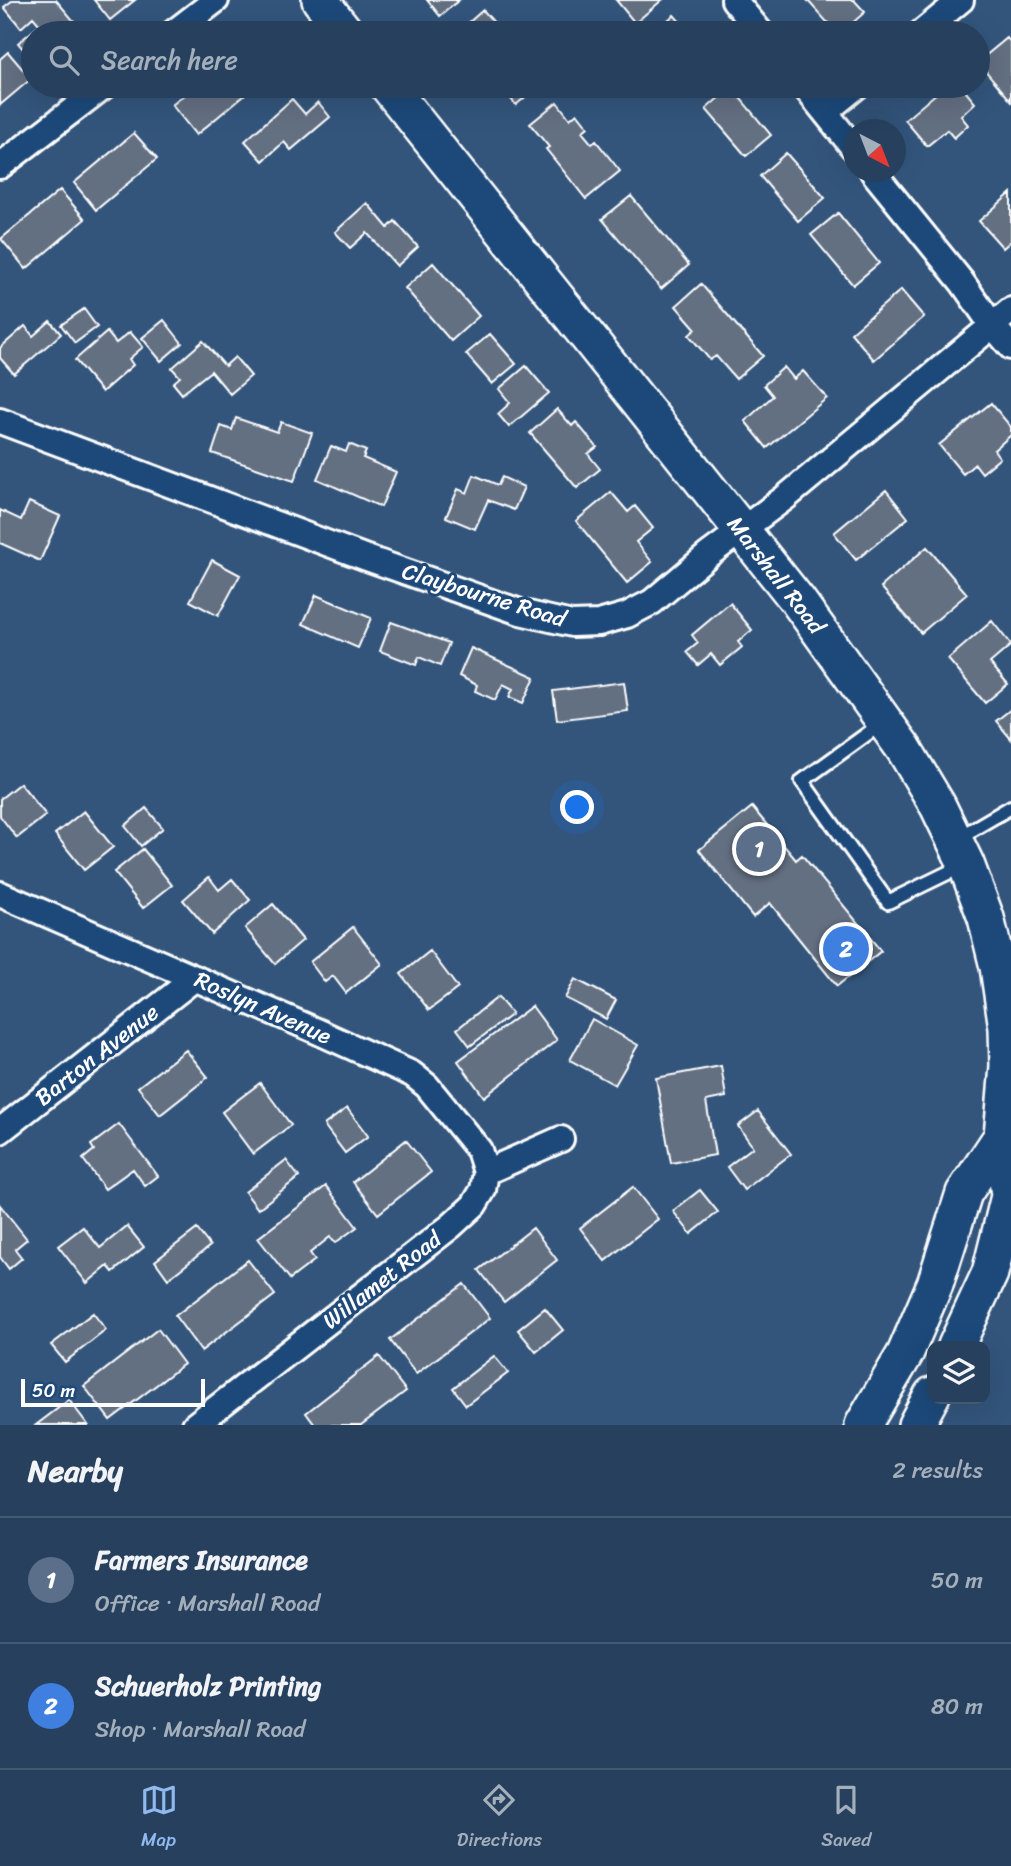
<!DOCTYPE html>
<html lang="en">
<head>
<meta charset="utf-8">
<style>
	:root { --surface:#26405d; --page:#2e4763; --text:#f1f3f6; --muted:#a4afbc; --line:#425972; --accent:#90b9f0 }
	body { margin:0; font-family:Sriracha,sans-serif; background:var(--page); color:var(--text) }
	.controls { position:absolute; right:21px; bottom:21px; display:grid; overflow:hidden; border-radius:14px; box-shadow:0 7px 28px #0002 }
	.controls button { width:63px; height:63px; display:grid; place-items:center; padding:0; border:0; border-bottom:2px solid var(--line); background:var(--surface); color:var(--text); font:35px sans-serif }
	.compass { position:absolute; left:843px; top:119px; width:63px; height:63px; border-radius:50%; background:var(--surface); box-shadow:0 7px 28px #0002; rotate:138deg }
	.scale { position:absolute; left:21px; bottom:18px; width:184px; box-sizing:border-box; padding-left:7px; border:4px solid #fff; border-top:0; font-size:19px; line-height:24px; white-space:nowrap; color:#fff; -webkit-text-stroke:5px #1f4a7a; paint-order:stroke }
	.you { position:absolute; left:578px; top:808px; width:24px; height:24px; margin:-18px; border:5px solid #fff; border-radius:50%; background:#1a73e8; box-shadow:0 0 0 10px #1a73e833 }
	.badge { display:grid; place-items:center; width:46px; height:46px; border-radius:50%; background:var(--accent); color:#fff; font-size:23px; font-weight:700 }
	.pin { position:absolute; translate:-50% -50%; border:4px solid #fff; box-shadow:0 2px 7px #0006 }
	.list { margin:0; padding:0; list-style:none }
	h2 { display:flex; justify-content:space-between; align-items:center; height:91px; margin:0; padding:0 28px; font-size:30px }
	h2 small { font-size:23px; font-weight:400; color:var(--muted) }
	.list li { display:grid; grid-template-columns:46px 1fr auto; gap:21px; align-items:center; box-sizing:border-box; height:126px; padding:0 28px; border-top:2px solid var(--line) }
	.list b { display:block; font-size:26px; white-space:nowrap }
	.list p { margin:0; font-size:23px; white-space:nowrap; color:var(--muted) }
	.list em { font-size:23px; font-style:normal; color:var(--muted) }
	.icon { flex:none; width:38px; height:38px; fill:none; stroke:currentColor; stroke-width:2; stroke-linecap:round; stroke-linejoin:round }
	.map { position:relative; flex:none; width:1011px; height:1425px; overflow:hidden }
	.search { position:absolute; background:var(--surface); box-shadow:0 7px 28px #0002; left:21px; right:21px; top:21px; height:77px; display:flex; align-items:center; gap:18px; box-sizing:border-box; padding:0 24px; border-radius:38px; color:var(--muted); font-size:26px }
	.sheet { height:343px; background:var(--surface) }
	nav { display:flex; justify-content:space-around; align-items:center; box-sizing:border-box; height:98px; border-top:2px solid var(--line); background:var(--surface); font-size:19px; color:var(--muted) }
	nav a { display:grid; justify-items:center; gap:4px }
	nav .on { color:var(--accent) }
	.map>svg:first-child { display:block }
	.building { fill:#636f82; stroke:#fff; stroke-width:2 }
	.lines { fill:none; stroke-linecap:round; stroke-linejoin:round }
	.lane-casing { stroke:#fff; stroke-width:18 }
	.street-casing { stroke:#fff; stroke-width:30 }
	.secondary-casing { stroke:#fff; stroke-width:40 }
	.lane { stroke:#1f4a7a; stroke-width:12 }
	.street { stroke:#1f4a7a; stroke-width:24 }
	.secondary { stroke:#1f4a7a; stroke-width:35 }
	.labels { text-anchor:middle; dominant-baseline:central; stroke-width:6; stroke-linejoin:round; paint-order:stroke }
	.street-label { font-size:23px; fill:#fff; stroke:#1f4a7a }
</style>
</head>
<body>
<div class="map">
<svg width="1011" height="1425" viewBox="0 0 1011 1425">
	<rect width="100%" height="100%" fill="#33557c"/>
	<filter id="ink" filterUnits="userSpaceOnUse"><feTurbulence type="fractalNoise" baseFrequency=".0143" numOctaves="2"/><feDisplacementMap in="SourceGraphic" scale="14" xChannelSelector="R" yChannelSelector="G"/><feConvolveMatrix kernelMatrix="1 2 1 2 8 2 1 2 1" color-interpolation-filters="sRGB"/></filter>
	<g filter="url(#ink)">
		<path class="building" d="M 13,0 L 56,0 L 84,33 L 33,33 L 33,61 L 18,43 L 40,25 L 33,17 L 21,28 L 4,7 Z
			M 94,0 L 135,0 L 110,20 Z
			M 427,0 L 459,0 L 440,16 Z
			M 616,0 L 662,0 L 635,23 Z
			M 807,0 L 854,0 L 865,12 L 841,33 L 837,33 Z
			M 483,10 L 503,33 L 458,33 L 458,32 Z
			M 674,15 L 690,33 L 652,33 Z
			M 1007,38 L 1011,43 L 1011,101 L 978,62 Z
			M 8,52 L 31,79 L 0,105 L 0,59 Z
			M 196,86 L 255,86 L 196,135 L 172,105 Z
			M 500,86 L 538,86 L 516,105 Z
			M 945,86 L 961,86 L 975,103 L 961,116 L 968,125 L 954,138 L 947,130 L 927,146 L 905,120 Z
			M 731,87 L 771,135 L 746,156 L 706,109 Z
			M 292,99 L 305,114 L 318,102 L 330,117 L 291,150 L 284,142 L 263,161 L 245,141 Z
			M 557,102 L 570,119 L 577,113 L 588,127 L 582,132 L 592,144 L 596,141 L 620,171 L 586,199 L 546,149 L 549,147 L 530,124 Z
			M 134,133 L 157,159 L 96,210 L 74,183 Z
			M 786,153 L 825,198 L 798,221 L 760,176 Z
			M 60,190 L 85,219 L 26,269 L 1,239 Z
			M 1011,193 L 1011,241 L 1003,248 L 979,221 Z
			M 631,196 L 689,265 L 661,289 L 602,219 Z
			M 367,203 L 388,228 L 395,221 L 418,247 L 397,266 L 367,233 L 350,248 L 335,232 Z
			M 838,213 L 879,263 L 853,285 L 811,235 Z
			M 433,263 L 479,316 L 451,341 L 405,288 Z
			M 701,284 L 763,356 L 736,379 L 716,356 L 710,360 L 689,335 L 696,329 L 676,306 Z
			M 901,290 L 924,317 L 874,360 L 851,333 Z
			M 84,309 L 97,327 L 75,343 L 61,325 Z
			M 164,320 L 182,343 L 161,361 L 142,338 Z
			M 50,321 L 61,334 L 14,374 L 0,358 L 0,348 L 25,326 L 33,336 Z
			M 107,332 L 116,343 L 130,332 L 143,347 L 129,359 L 133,365 L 102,392 L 75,360 Z
			M 490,334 L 516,364 L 492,384 L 466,354 Z
			M 203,341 L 225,366 L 235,357 L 251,376 L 230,394 L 211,371 L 182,394 L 173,383 L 180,377 L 172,368 Z
			M 526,366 L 549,393 L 509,427 L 498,414 L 510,403 L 499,389 Z
			M 784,367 L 794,379 L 803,371 L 827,398 L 767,448 L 745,421 L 773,396 L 764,385 Z
			M 991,403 L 1011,427 L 1011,435 L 994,450 L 1000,458 L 982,473 L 975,464 L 963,474 L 939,445 Z
			M 557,409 L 572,426 L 576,422 L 597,447 L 588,454 L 600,469 L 577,488 L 530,433 Z
			M 236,418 L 277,432 L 281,422 L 312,433 L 294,481 L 212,453 L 221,426 L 232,430 Z
			M 349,444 L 366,451 L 363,458 L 396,472 L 381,507 L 317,479 L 331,446 L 346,452 Z
			M 474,475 L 498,485 L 502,477 L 524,487 L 514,510 L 488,500 L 475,529 L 446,517 L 458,489 L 467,493 Z
			M 886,490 L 908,518 L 856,560 L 834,533 Z
			M 611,492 L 628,512 L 635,506 L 653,528 L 636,542 L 652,562 L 627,583 L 576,521 Z
			M 29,502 L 60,516 L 40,561 L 0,543 L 0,510 L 21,520 Z
			M 927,547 L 967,594 L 921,633 L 881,587 Z
			M 212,560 L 240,575 L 218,616 L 190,601 Z
			M 316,595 L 371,618 L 358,648 L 303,624 Z
			M 730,603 L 752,630 L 738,642 L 742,647 L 720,665 L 711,654 L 698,665 L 687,652 L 698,643 L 692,635 Z
			M 992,621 L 1011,645 L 990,663 L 1008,684 L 985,703 L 948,659 Z
			M 391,622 L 449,643 L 440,666 L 419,657 L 416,665 L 380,651 Z
			M 471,648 L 535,677 L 523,703 L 509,697 L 513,689 L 503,684 L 495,700 L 475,691 L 477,685 L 459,676 Z
			M 624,682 L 628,711 L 557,720 L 553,691 Z
			M 1011,709 L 1011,739 L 996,721 Z
			M 20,783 L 46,815 L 17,838 L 0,816 L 0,799 Z
			M 752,807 L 796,860 L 802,855 L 881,951 L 837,986 L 770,903 L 753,917 L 699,850 Z
			M 146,808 L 163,828 L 141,846 L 125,826 Z
			M 84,811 L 113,847 L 84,870 L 55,834 Z
			M 143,849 L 172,885 L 143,908 L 114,872 Z
			M 209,877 L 219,890 L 232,879 L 250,900 L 212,934 L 183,900 Z
			M 273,904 L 303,940 L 275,964 L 245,928 Z
			M 353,927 L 382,964 L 346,993 L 333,976 L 325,982 L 310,962 Z
			M 430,951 L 458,988 L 429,1010 L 401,974 Z
			M 575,979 L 616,1000 L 606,1019 L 565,998 Z
			M 498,997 L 512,1014 L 470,1046 L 457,1029 Z
			M 532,1006 L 557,1040 L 484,1097 L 458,1061 Z
			M 592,1019 L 638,1045 L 615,1085 L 570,1060 Z
			M 186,1050 L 208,1077 L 160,1115 L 138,1087 Z
			M 721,1066 L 726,1097 L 706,1101 L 715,1155 L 671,1163 L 656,1078 Z
			M 260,1083 L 291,1125 L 253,1154 L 222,1112 Z
			M 347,1108 L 368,1136 L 345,1153 L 324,1125 Z
			M 758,1111 L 791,1154 L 744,1190 L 727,1167 L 753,1147 L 738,1126 Z
			M 119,1124 L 158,1176 L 145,1186 L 133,1169 L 105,1189 L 83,1159 L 94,1150 L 91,1145 Z
			M 406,1140 L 431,1172 L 378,1214 L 353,1182 Z
			M 286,1160 L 299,1177 L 258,1209 L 245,1192 Z
			M 326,1186 L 357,1227 L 335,1243 L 330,1237 L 310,1253 L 315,1260 L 290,1279 L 258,1238 Z
			M 633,1187 L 658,1219 L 605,1261 L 580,1228 Z
			M 700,1190 L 718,1212 L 691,1234 L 673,1211 Z
			M 0,1205 L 27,1239 L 15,1249 L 22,1258 L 9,1269 L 0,1257 Z
			M 127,1226 L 144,1247 L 113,1272 L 108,1266 L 87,1283 L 58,1246 L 83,1227 L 100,1248 Z
			M 533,1228 L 557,1260 L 504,1302 L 479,1270 Z
			M 197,1229 L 210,1246 L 168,1279 L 155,1261 Z
			M 248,1260 L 275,1295 L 201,1351 L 175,1316 Z
			M 464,1284 L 490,1318 L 416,1374 L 390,1340 Z
			M 545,1308 L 563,1330 L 536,1352 L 518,1330 Z
			M 93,1313 L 106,1330 L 65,1362 L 51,1345 Z
			M 158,1329 L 184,1364 L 110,1420 L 84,1386 Z
			M 379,1356 L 406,1391 L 361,1425 L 315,1425 L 306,1413 Z
			M 494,1356 L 508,1373 L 466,1405 L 453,1388 Z
			M 69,1400 L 88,1425 L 36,1425 Z"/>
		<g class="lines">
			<g class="lane-casing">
				<path id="lane" d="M 881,724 L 802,781 L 888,902 L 964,865
					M 958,838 L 1011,807"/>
			</g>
			<g class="street-casing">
				<path id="street" d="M 734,0 L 761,33
					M 173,33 L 216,0
					M 921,33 L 961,0
					M 804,86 L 853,147
					M 825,112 L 857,86
					M 0,166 L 104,86
					M 873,172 L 962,282 L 992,325 L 1011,347
					M 0,421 L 364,557 L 520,612 L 572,624 L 599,623 L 627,615 L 652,602 L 708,555 L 786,497 L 1011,310
					M 0,894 L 310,1028 L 412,1074 L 427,1086 L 479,1150 L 486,1172 L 483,1190 L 474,1205 L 451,1226 L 195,1425
					M 0,1131 L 195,978
					M 486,1172 L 561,1139"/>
			</g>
			<g class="secondary-casing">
				<path id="secondary" d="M 320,0 L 346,33
					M 388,86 L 798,601 L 904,749 L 938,806 L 966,864 L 986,918 L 998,967 L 1007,1028 L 1008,1066 L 1002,1136 L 1009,1196 L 990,1273 L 956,1346
					M 863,1425 L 905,1354 L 935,1284 L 964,1193 L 1002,1136
					M 916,1425 L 932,1395"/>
			</g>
			<use href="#lane" class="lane"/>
			<use href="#street" class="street"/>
			<use href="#secondary" class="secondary"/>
		</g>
	</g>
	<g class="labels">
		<g class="street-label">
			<text transform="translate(776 575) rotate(52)">Marshall Road</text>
			<text transform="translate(484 595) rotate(17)">Claybourne Road</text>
			<text transform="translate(263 1008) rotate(24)">Roslyn Avenue</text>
			<text transform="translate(97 1055) rotate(-38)">Barton Avenue</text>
			<text transform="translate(382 1280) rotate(-38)">Willamet Road</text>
		</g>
	</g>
</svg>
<div class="controls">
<button><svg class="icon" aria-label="layers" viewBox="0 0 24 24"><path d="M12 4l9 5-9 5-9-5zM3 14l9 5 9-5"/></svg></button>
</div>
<svg class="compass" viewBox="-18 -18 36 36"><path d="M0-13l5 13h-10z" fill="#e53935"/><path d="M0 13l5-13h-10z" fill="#a4afbc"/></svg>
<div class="scale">50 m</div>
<div class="you"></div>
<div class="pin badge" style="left:759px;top:849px;background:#5c6f8a">1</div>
<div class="pin badge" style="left:846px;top:949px;background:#3f7fe0">2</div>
<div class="search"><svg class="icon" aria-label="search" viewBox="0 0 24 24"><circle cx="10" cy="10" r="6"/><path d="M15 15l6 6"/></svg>Search here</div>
</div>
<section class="sheet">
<h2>Nearby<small>2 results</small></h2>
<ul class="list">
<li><span class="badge" style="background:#5c6f8a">1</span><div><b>Farmers Insurance</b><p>Office · Marshall Road</p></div><em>50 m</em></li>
<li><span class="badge" style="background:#3f7fe0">2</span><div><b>Schuerholz Printing</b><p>Shop · Marshall Road</p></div><em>80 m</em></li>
</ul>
</section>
<nav>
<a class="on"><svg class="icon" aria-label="map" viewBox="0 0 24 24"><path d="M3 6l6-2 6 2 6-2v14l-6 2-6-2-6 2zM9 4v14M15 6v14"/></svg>Map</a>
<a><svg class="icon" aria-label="directions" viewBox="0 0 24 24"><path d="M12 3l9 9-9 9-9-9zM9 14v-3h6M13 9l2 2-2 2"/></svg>Directions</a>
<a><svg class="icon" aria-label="saved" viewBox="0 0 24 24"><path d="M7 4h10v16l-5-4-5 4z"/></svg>Saved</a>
</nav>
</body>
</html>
